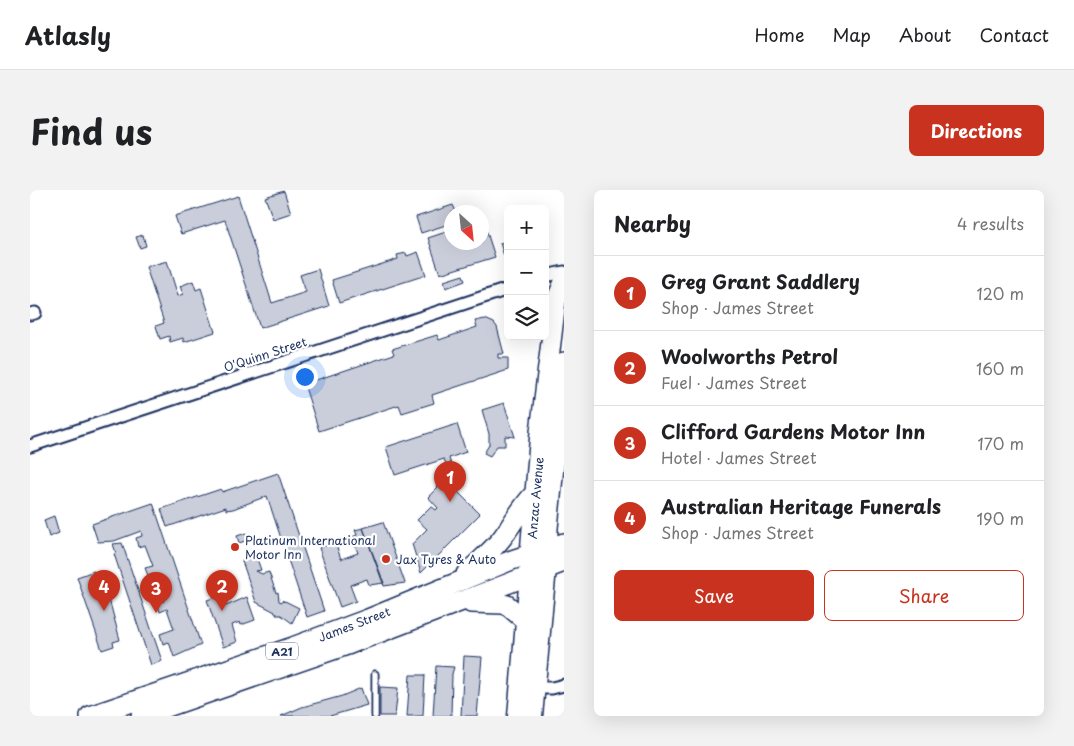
<!DOCTYPE html>
<html lang="en">
<head>
<meta charset="utf-8">
<style>
	:root { --surface:#fff; --page:#f2f2f2; --text:#202124; --muted:#757577; --line:#e0e0e0; --accent:#c8321e }
	body { margin:0; font-family:"Playpen Sans",sans-serif; background:var(--page); color:var(--text) }
	.controls { position:absolute; right:15px; top:15px; display:grid; overflow:hidden; border-radius:8px; box-shadow:0 5px 20px #0002 }
	.controls button { width:45px; height:45px; display:grid; place-items:center; padding:0; border:0; border-bottom:1px solid var(--line); background:var(--surface); color:var(--text); font:25px sans-serif }
	.compass { position:absolute; left:414px; top:15px; width:45px; height:45px; border-radius:50%; background:var(--surface); box-shadow:0 5px 20px #0002; rotate:153deg }
	.you { position:absolute; left:274px; top:186px; width:18px; height:18px; margin:-12px; border:4px solid #fff; border-radius:50%; background:#1a73e8; box-shadow:0 0 0 8px #1a73e833 }
	.badge { display:grid; place-items:center; width:32px; height:32px; border-radius:50%; background:var(--accent); color:#fff; font-size:16px; font-weight:700 }
	.pin { position:absolute; translate:-50% -41px; filter:drop-shadow(0 1px 2px #0008) }
	.pin::after { content:''; position:absolute; top:26px; width:18px; height:15px; background:inherit; clip-path:polygon(0 0,100% 0,50% 100%) }
	.list { margin:0; padding:0; list-style:none }
	h2 { display:flex; justify-content:space-between; align-items:center; height:65px; margin:0; padding:0 20px; font-size:21px }
	h2 small { font-size:16px; font-weight:400; color:var(--muted) }
	.list li { display:grid; grid-template-columns:32px 1fr auto; gap:15px; align-items:center; box-sizing:border-box; height:75px; padding:0 20px; border-top:1px solid var(--line) }
	.list b { display:block; font-size:19px; white-space:nowrap }
	.list p { margin:0; font-size:16px; white-space:nowrap; color:var(--muted) }
	.list em { font-size:16px; font-style:normal; color:var(--muted) }
	.actions { display:flex; gap:10px; padding:15px 20px }
	.actions a { flex:1; padding:11px 0; border:1px solid var(--accent); border-radius:8px; text-align:center; font-size:18px; color:var(--accent) }
	.actions .main { background:var(--accent); color:#fff }
	.icon { flex:none; width:28px; height:28px; fill:none; stroke:currentColor; stroke-width:2; stroke-linecap:round; stroke-linejoin:round }
	.map { position:relative; flex:none; width:534px; height:526px; overflow:hidden; border-radius:8px }
	header { display:flex; align-items:center; gap:30px; box-sizing:border-box; height:70px; padding:0 25px; background:var(--surface); border-bottom:1px solid var(--line) }
	header strong { font-size:24px }
	nav { display:flex; gap:28px; margin-inline-start:auto; font-size:18px }
	.intro { display:flex; align-items:center; justify-content:space-between; box-sizing:border-box; height:120px; padding:0 30px }
	h1 { margin:0; font-size:35px }
	.button { padding:12px 22px; border-radius:8px; background:var(--accent); color:#fff; font-size:18px; font-weight:700 }
	main { display:flex; gap:30px; padding:0 30px }
	aside { flex:1; background:var(--surface); border-radius:8px; box-shadow:0 5px 20px #0002 }
	.map>svg:first-child { display:block }
	.building { fill:#caceda; stroke:#1b2f5e }
	.lines { fill:none; stroke-linecap:round; stroke-linejoin:round }
	.service-casing { stroke:#1b2f5e; stroke-width:9 }
	.minor-casing { stroke:#1b2f5e; stroke-width:15 }
	.primary-casing { stroke:#1b2f5e; stroke-width:21 }
	.trunk-casing { stroke:#1b2f5e; stroke-width:22 }
	.service { stroke:#fff; stroke-width:5.5 }
	.minor { stroke:#fff; stroke-width:11 }
	.primary { stroke:#fff; stroke-width:18 }
	.trunk { stroke:#fff; stroke-width:19 }
	.poi-dot { fill:#c8321e; stroke:#fff; stroke-width:2 }
	.labels { text-anchor:middle; dominant-baseline:central; stroke-width:4.5; stroke-linejoin:round; paint-order:stroke }
	.shield { fill:#fff; stroke:#5f6d8e; stroke-width:1 }
	.shield-label { font-size:11px; font-weight:bold; fill:#1b2f5e }
	.street-label { font-size:12px; fill:#1b2f5e; stroke:#fff }
	.poi-label { font-size:12px; fill:#1b2f5e; stroke:#fff; text-anchor:start }
</style>
</head>
<body>
<header>
<strong>Atlasly</strong>
<nav><a>Home</a><a>Map</a><a>About</a><a>Contact</a></nav>
</header>
<div class="intro"><h1>Find us</h1><a class="button">Directions</a></div>
<main>
<div class="map">
<svg width="534" height="526" viewBox="0 0 534 526">
	<rect width="100%" height="100%" fill="#fff"/>
	<filter id="ink" filterUnits="userSpaceOnUse"><feTurbulence type="fractalNoise" baseFrequency=".02" numOctaves="2"/><feDisplacementMap in="SourceGraphic" scale="10" xChannelSelector="R" yChannelSelector="G"/><feConvolveMatrix kernelMatrix="1 2 1 2 8 2 1 2 1" color-interpolation-filters="sRGB"/></filter>
	<g filter="url(#ink)">
		<path class="building" d="M 254,1 L 261,23 L 243,29 L 235,7 Z
			M 208,6 L 242,113 L 276,102 L 270,85 L 288,79 L 299,116 L 230,138 L 195,30 L 151,44 L 145,26 Z
			M 423,15 L 426,22 L 422,22 L 422,33 L 391,43 L 386,27 Z
			M 453,30 L 465,67 L 410,84 L 398,48 L 422,40 L 422,52 L 452,52 Z
			M 113,45 L 116,56 L 110,58 L 106,47 Z
			M 478,51 L 478,65 L 474,66 L 470,53 Z
			M 388,62 L 396,85 L 309,113 L 302,90 L 368,69 L 367,65 L 376,63 L 377,66 Z
			M 137,71 L 148,106 L 153,104 L 150,96 L 163,91 L 166,100 L 171,98 L 185,142 L 154,152 L 153,148 L 140,152 L 139,146 L 130,149 L 126,136 L 134,133 L 116,77 Z
			M 433,85 L 435,91 L 416,98 L 414,91 Z
			M 455,129 L 464,133 L 467,137 L 474,164 L 468,164 L 468,168 L 478,168 L 478,180 L 402,205 L 404,213 L 372,223 L 369,215 L 289,241 L 274,194 L 364,164 L 362,159 L 407,145 L 409,150 L 447,137 L 445,131 Z
			M 474,213 L 485,247 L 475,246 L 475,256 L 467,256 L 460,266 L 454,263 L 459,255 L 459,244 L 452,220 Z
			M 427,234 L 436,262 L 419,268 L 424,284 L 417,291 L 450,324 L 391,383 L 382,354 L 397,339 L 387,330 L 401,316 L 406,320 L 408,318 L 398,307 L 408,297 L 406,295 L 419,282 L 414,269 L 365,285 L 356,257 Z
			M 248,283 L 294,421 L 277,427 L 237,306 L 203,319 L 196,320 L 196,317 L 137,337 L 131,319 L 191,299 L 192,302 Z
			M 123,313 L 171,455 L 144,467 L 139,452 L 133,454 L 130,444 L 144,439 L 137,419 L 130,422 L 127,413 L 134,411 L 126,385 L 119,388 L 115,378 L 123,376 L 115,355 L 108,357 L 106,348 L 112,346 L 111,341 L 84,351 L 68,352 L 62,334 Z
			M 24,326 L 29,343 L 19,347 L 14,330 Z
			M 353,332 L 375,393 L 354,396 L 333,338 Z
			M 333,338 L 354,393 L 339,395 L 337,389 L 320,395 L 326,411 L 310,417 L 289,358 L 305,352 L 311,369 L 328,363 L 322,347 L 327,345 L 325,340 Z
			M 216,343 L 218,350 L 209,353 L 207,346 Z
			M 92,353 L 132,471 L 121,475 L 84,364 L 86,363 L 83,354 Z
			M 226,366 L 231,380 L 226,381 L 232,384 L 239,382 L 246,403 L 248,402 L 249,411 L 252,412 L 253,410 L 254,412 L 255,411 L 269,418 L 262,433 L 251,425 L 246,425 L 247,423 L 226,412 L 212,371 Z
			M 64,381 L 71,402 L 75,401 L 79,409 L 90,450 L 83,452 L 84,456 L 72,460 L 47,387 Z
			M 192,405 L 196,416 L 217,407 L 225,430 L 211,435 L 210,432 L 202,435 L 207,452 L 193,457 L 177,410 Z
			M 434,466 L 452,467 L 447,526 L 431,526 Z
			M 406,476 L 424,477 L 422,484 L 421,526 L 403,526 Z
			M 380,485 L 395,485 L 393,526 L 377,526 Z
			M 350,497 L 368,498 L 365,526 L 350,526 Z
			M 331,498 L 337,515 L 300,526 L 251,526 L 272,517 L 312,506 Z"/>
		<g class="lines">
			<g class="service-casing">
				<path id="service" d="M 345,526 L 345,484"/>
			</g>
			<g class="minor-casing">
				<path id="minor" d="M 515,86 L 534,82
					M 0,124 L 5,123
					M 0,256 L 478,99
					M 501,498 L 522,498 L 534,495"/>
			</g>
			<g class="primary-casing">
				<path id="primary" d="M 487,526 L 499,385
					M 503,526 L 517,378"/>
			</g>
			<g class="trunk-casing">
				<path id="trunk" d="M 517,370 L 518,338 L 534,172
					M 499,375 L 510,242 L 526,111 L 534,92
					M 436,384 C 448,372 462,361 472,348 C 484,332 491,317 505,303
					M 441,413 L 473,414 L 477,415 L 496,431
					M 60,526 L 260,458 L 338,429 L 482,370 L 534,353
					M 111,526 L 320,454 L 534,372"/>
			</g>
			<use href="#service" class="service"/>
			<use href="#minor" class="minor"/>
			<use href="#primary" class="primary"/>
			<use href="#trunk" class="trunk"/>
		</g>
	</g>
	<g class="poi-dot">
		<circle cx="205" cy="357" r="5"/>
		<circle cx="356" cy="369" r="5"/>
	</g>
	<g class="labels">
		<rect class="shield" x="236" y="452.5" width="32" height="17" rx="4"/>
		<g class="shield-label">
			<text x="252" y="461">A21</text>
		</g>
		<g class="street-label">
			<text transform="translate(235 164) rotate(-18)">O'Quinn Street</text>
			<text transform="translate(505 308) rotate(-85)">Anzac Avenue</text>
			<text transform="translate(324 434) rotate(-21)">James Street</text>
		</g>
		<g class="poi-label">
			<text x="215" y="350">Platinum International<tspan x="215" dy="14">Motor Inn</tspan></text>
			<text x="366" y="369">Jax Tyres &amp; Auto</text>
		</g>
	</g>
</svg>
<div class="controls">
<button>+</button>
<button>−</button>
<button><svg class="icon" aria-label="layers" viewBox="0 0 24 24"><path d="M12 4l9 5-9 5-9-5zM3 14l9 5 9-5"/></svg></button>
</div>
<svg class="compass" viewBox="-18 -18 36 36"><path d="M0-13l5 13h-10z" fill="#e53935"/><path d="M0 13l5-13h-10z" fill="#757577"/></svg>
<div class="you"></div>
<div class="pin badge" style="left:420px;top:312px">1</div>
<div class="pin badge" style="left:192px;top:421px">2</div>
<div class="pin badge" style="left:126px;top:423px">3</div>
<div class="pin badge" style="left:74px;top:421px">4</div>
</div>
<aside>
<h2>Nearby<small>4 results</small></h2>
<ul class="list">
<li><span class="badge">1</span><div><b>Greg Grant Saddlery</b><p>Shop · James Street</p></div><em>120 m</em></li>
<li><span class="badge">2</span><div><b>Woolworths Petrol</b><p>Fuel · James Street</p></div><em>160 m</em></li>
<li><span class="badge">3</span><div><b>Clifford Gardens Motor Inn</b><p>Hotel · James Street</p></div><em>170 m</em></li>
<li><span class="badge">4</span><div><b>Australian Heritage Funerals</b><p>Shop · James Street</p></div><em>190 m</em></li>
</ul>
<div class="actions"><a class="main">Save</a><a>Share</a></div>
</aside>
</main>
</body>
</html>
